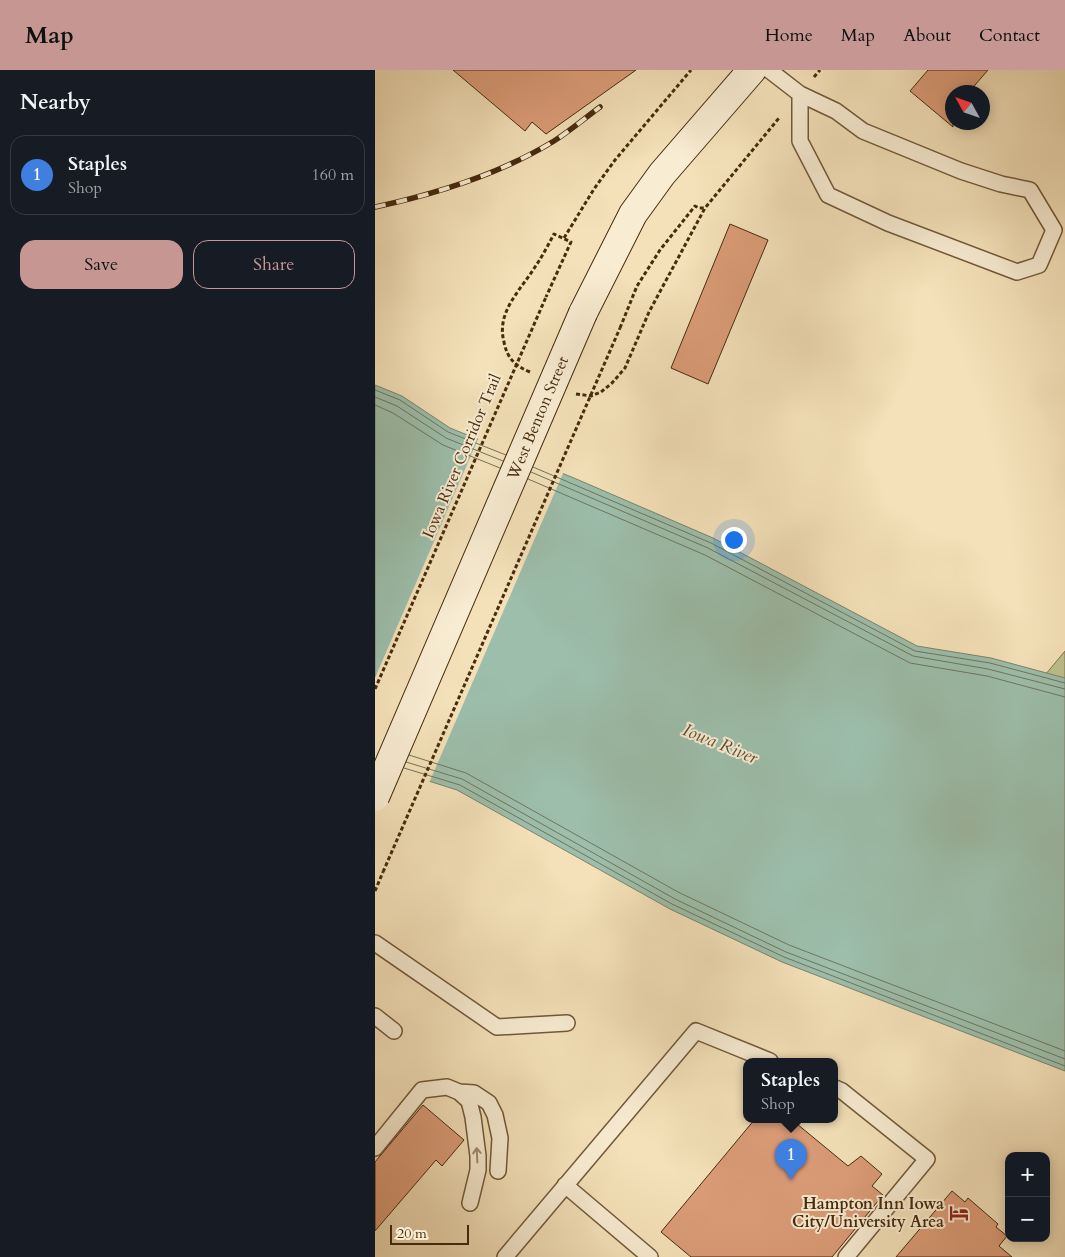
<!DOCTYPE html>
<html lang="en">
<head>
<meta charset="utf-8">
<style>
	:root { --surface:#171b24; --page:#20242c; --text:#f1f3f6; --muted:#9ea1a6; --line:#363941; --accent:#c59692 }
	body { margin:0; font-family:Cardo,serif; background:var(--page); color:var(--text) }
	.controls { position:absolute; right:15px; bottom:15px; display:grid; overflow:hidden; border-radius:10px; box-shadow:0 2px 12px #0003 }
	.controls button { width:45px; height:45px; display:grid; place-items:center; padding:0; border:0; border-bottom:1px solid var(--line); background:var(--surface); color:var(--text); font:25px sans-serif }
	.compass { position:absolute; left:570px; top:15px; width:45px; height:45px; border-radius:50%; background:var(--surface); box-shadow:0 2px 12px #0003; rotate:310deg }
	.scale { position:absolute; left:15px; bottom:12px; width:79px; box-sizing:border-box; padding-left:5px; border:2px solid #462b0e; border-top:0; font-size:14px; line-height:18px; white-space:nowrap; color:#462b0e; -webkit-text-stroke:4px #f8ecd2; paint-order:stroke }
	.you { position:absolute; left:358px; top:469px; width:18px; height:18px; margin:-12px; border:4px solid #fff; border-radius:50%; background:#1a73e8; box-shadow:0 0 0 8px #1a73e833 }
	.badge { display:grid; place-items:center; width:32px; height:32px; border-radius:50%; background:var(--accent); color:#fff; font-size:16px; font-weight:700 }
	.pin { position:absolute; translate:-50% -41px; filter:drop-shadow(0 1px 2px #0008) }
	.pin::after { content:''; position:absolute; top:26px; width:18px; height:15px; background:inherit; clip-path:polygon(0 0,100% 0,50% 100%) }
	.popup { position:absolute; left:368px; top:988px; width:95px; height:65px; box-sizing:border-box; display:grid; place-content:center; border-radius:10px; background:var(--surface); filter:drop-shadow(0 1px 4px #0005); font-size:16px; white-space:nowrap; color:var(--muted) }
	.popup b { font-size:19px; color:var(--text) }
	.popup::after { content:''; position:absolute; left:50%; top:100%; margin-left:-10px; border:10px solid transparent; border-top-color:var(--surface) }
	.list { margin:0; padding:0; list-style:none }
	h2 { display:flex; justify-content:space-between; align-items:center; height:65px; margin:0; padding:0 20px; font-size:21px }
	h2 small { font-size:16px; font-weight:400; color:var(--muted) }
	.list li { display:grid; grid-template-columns:32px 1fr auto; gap:15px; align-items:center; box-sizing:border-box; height:80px; margin:0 10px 10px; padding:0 10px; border:1px solid var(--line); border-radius:15px }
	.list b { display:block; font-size:19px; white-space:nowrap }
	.list p { margin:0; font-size:16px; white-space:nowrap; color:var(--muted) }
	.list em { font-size:16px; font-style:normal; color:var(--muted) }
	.actions { display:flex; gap:10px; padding:15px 20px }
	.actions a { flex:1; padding:11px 0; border:1px solid var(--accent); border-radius:15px; text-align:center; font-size:18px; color:var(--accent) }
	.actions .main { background:var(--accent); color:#111 }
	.map { position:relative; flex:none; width:690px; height:1187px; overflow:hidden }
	header { display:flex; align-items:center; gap:30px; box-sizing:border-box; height:70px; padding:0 25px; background:var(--accent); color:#111 }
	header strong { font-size:24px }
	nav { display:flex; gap:28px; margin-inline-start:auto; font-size:18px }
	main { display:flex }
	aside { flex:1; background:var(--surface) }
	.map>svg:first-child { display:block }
	.green { fill:#bec28d; stroke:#82764e }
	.water { fill:#9cbeab; stroke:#7a836c }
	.pier { fill:#f4e1b9 }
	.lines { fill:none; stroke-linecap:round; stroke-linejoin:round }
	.shore { stroke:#71745c; stroke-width:1 }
	.building { fill:#db9c78; stroke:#462b0e }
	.lane-casing { stroke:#725839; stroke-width:18 }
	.secondary-casing { stroke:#462b0e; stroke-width:30 }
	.path { stroke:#462b0e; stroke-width:3; stroke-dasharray:4 2.5; stroke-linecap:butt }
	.lane { stroke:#f8ecd2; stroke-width:15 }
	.secondary { stroke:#f8ecd2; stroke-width:28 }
	.rail-casing { stroke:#462b0e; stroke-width:5.5 }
	.rail { stroke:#f8ecd2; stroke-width:4; stroke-dasharray:11; stroke-linecap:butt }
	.secondary-bridge-casing { stroke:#462b0e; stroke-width:30; stroke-linecap:butt }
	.path-bridge { stroke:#462b0e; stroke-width:3; stroke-dasharray:4 2.5; stroke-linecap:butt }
	.secondary-bridge { stroke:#f8ecd2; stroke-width:28 }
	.oneway { stroke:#9f8c70 }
	.labels { text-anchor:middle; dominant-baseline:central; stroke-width:4; stroke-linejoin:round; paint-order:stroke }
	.street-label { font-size:16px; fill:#462b0e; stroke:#f8ecd2 }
	.poi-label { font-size:16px; font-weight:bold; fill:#462b0e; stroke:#f8ecd2; text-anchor:end }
	.water-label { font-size:18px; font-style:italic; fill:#5c5035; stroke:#f8ecd2 }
</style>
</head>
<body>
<header>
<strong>Map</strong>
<nav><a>Home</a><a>Map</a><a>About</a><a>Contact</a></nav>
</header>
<main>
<aside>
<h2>Nearby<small></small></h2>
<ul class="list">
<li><span class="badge" style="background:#3f7fe0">1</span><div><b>Staples</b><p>Shop</p></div><em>160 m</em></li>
</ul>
<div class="actions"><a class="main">Save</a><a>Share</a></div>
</aside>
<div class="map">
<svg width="690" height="1187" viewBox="0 0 690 1187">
	<rect width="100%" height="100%" fill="#f4e1b9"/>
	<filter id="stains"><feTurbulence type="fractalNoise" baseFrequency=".004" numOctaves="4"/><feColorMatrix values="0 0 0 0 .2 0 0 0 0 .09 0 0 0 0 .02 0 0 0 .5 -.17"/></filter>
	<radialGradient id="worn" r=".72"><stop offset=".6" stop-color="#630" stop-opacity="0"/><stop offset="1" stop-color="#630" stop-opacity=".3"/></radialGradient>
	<path class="green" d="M 690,581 L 690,662 L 650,629 Z"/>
	<path class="water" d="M 0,315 L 27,326 L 75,358 L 199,408 L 338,468 L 542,576 L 616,588 L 690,608 L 690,1001 L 407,892 L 295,839 L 82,720 L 0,694 Z"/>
	<path class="pier" d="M 104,367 L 189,401 L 54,713 L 0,696 L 0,608 Z"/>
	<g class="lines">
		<path class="shore" d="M 0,320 L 25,330 L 73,362 L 131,385
			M 0,327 L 22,336 L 71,368 L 128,391
			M 0,335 L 18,343 L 68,375 L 125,398
			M 158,397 L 336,473 L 540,581 L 615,593 L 690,613
			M 156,402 L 333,478 L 538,586 L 613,599 L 690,619
			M 153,409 L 330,485 L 535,593 L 612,606 L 690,627
			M 34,685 L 91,703 L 303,822 L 414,875 L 690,981
			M 31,692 L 87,709 L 300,829 L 411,882 L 690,989
			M 29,698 L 85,715 L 297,834 L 409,887 L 690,996"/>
	</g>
	<path class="building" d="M 78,0 L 261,0 L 171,64 L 157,52 L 150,61 Z
		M 553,0 L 613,0 L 594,22 L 578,22 L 578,57 L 535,21 Z
		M 355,154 L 393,170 L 333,314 L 296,298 Z
		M 48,1035 L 89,1070 L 67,1096 L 61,1090 L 0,1161 L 0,1092 Z
		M 380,1049 L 416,1049 L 473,1096 L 486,1086 L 507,1104 L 497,1116 L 508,1125 L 457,1187 L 316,1187 L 286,1162 Z
		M 577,1121 L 590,1132 L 593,1128 L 623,1154 L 621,1157 L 632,1166 L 624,1176 L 637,1187 L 521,1187 Z"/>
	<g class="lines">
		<g class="lane-casing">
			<path id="lane" d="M 394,0 L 425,24 L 461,41 L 488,61 L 586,101 L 626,114 L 655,120 L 679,160 L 664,195 L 642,202 L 513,153 L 453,125 L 425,71 L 425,24
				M 0,873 L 122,957 L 192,953
				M 0,946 L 19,961
				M 460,1018 L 467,1021 L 552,1089 L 471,1187
				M 84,1022 L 99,1023 L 114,1033 L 120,1045 L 125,1068 L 123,1101
				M 0,1078 L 47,1020 L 72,1017 L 84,1022 L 94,1031 L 98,1047 L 103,1086 L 103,1100 L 95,1133
				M 190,1115 L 275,1187
				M 130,1187 L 321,961 L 395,991"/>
		</g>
		<g class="secondary-casing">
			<path id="secondary" d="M 208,243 L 258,144 L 287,104 L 377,0"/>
		</g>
		<path class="path" d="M 439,7 L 445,0
			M 189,168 L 219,119 L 240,90 L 316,0
			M 245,258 L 262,216 L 285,180 L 320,136 L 324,138 L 330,138
			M 155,302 C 140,296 132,288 129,272 C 121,242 145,221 160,197 C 167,187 173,175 179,164 L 196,172 L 171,227
			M 201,324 L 216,326 L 226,322 L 237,313 L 250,298 L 274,242 L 330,138 L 404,48
			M 0,821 L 8,802"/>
		<use href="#lane" class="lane"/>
		<use href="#secondary" class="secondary"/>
		<g class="rail-casing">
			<path id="rail" d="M 0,137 C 61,124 125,104 179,71 C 195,61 210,48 225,37"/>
		</g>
		<use href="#rail" class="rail"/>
		<g class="secondary-bridge-casing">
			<path id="secondary-bridge" d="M 0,727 L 208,243"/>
		</g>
		<path class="path-bridge" d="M 0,619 L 171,227
			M 8,802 L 245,258"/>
		<use href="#secondary-bridge" class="secondary-bridge"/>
	</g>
	<defs><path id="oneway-shaft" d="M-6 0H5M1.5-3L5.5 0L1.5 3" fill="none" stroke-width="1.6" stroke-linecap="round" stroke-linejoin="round" transform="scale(1.25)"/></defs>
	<use class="oneway" href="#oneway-shaft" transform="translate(102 1085) rotate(-93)"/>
	<defs>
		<g id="hotel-bare" transform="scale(1.5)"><path d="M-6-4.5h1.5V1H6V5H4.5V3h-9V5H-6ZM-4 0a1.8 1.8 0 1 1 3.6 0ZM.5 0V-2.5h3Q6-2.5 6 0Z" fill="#8f2418" stroke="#f8ecd2" stroke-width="2.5" paint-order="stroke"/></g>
	</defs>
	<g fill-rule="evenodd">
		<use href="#hotel-bare" x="584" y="1143"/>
	</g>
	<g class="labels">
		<g class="street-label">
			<text transform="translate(163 348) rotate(-67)">West Benton Street</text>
			<text transform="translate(87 386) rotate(-67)">Iowa River Corridor Trail</text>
		</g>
		<g class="poi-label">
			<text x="569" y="1134">Hampton Inn Iowa<tspan x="569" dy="18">City/University Area</tspan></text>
		</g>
		<g class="water-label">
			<text transform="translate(345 674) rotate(22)">Iowa River</text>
		</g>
	</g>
	<rect width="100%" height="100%" filter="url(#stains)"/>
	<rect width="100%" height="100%" fill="url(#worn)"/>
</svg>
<div class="controls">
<button>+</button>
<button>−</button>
</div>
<svg class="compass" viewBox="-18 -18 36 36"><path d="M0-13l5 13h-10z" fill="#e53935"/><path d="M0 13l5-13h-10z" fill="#9ea1a6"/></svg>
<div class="scale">20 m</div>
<div class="you"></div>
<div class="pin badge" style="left:416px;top:1110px;background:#3f7fe0">1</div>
<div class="popup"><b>Staples</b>Shop</div>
</div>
</main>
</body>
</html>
